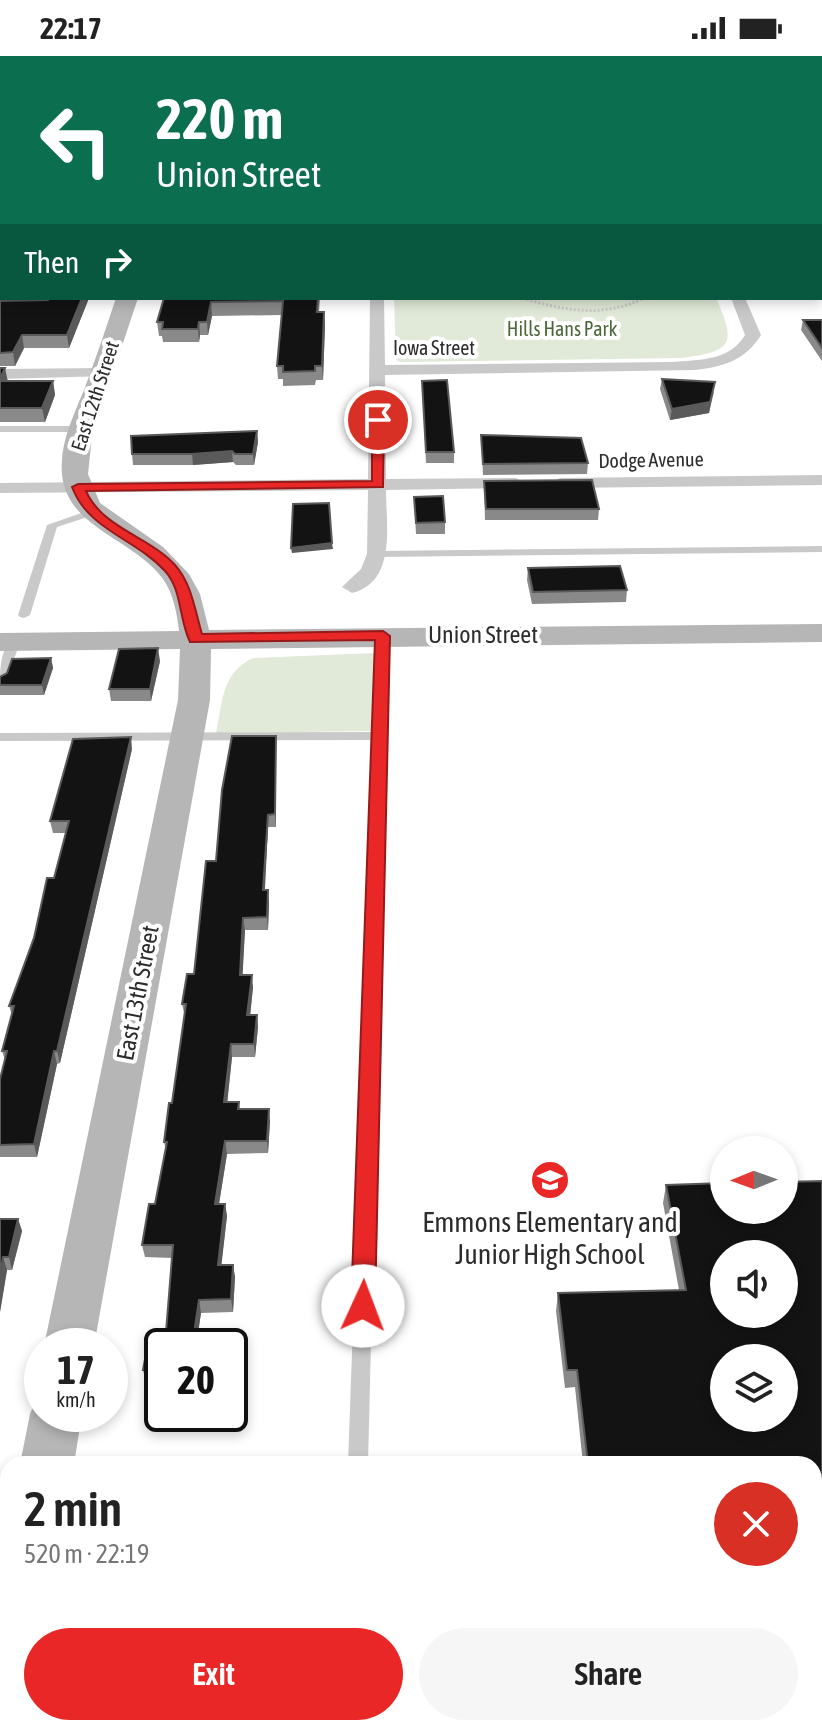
<!DOCTYPE html>
<html lang="en">
<head>
<meta charset="utf-8">
<style>
  body { margin:0; font-family:"Asap Condensed",sans-serif; background:#f6f6f6; color:#222; height:100vh; display:flex; flex-direction:column; font-size:30px; white-space:nowrap }
  * { box-sizing:border-box; margin:0 }
  p { font-size:26px; color:#767676 }
  .icon { flex:none; width:44px; height:44px; fill:none; stroke:currentColor; stroke-width:2; stroke-linecap:round; stroke-linejoin:round }
  .map { position:relative; flex:1; overflow:hidden }
  .drawer { position:absolute; left:0px; top:1400px; width:822px; height:280px; display:flex; flex-direction:column; background:#fff; border-radius:24px 24px 0 0; box-shadow:0 4px 12px #0003 }
  .drawer>* { flex:none }
  .guide { position:absolute; left:0px; top:0px; width:822px; height:244px; box-shadow:0 4px 12px #0003; background:#0b6e4f; color:#fff; overflow:hidden }
  .needle { width:52px; rotate:269deg }
  .buttons { position:absolute; left:710px; top:1080px; display:grid; gap:16px }
  .buttons a { display:grid; place-items:center; width:88px; height:88px; border-radius:50%; background:#fff; box-shadow:0 4px 12px #0003; font-size:40px }
  .speed { position:absolute; left:24px; top:1272px; display:flex; gap:16px; font-size:40px; font-weight:700; text-align:center }
  .speed>* { display:grid; place-content:center; width:104px; height:104px; border-radius:50%; background:#fff; box-shadow:0 4px 12px #0003; line-height:1 }
  .speed small { font-size:20px; font-weight:400 }
  .speed .limit { border:4px solid #111; border-radius:12px; background:#fff; color:#111 }
  .pin { position:absolute; display:grid; place-items:center; width:68px; height:68px; color:#fff; margin:-34px; border:4px solid #fff; border-radius:50%; box-shadow:0 2px 8px #0007 }
  .me { position:absolute; width:88px; margin:-44px; rotate:2deg; stroke-linejoin:round; filter:drop-shadow(0 0 6px #0008) }
  .turn { display:flex; align-items:center; gap:28px; height:168px; padding:0 24px; font-size:36px }
  .turn .icon { width:104px; height:104px; stroke-width:2.5 }
  .turn b { display:block; font-size:56px; line-height:68px }
  .then { display:flex; align-items:center; height:76px; padding:0 24px; background:#0003; gap:16px; font-size:30px }
  .round { display:grid; place-items:center; flex:none; width:84px; height:84px; border-radius:42px; background:#f6f6f6 }
  .overview { display:flex; align-items:center; justify-content:space-between; height:136px; padding:0 24px }
  h1 { font-size:48px; font-weight:600; line-height:60px }
  .primary-button { display:flex; gap:16px; margin-top:auto; padding:16px 24px }
  .primary-button a { flex:1; height:92px; border-radius:48px; background:#ea2727; color:#fff; font-size:32px; font-weight:600; line-height:92px; text-align:center }
  .primary-button a+a { background:#f6f6f6; color:#222 }
  .status { display:flex; justify-content:space-between; align-items:center; height:56px; padding:0 40px; background:#fff; direction:ltr }
  .status svg { height:22px; fill:currentColor }
  .map>svg:first-child { display:block }
</style>
</head>
<body>
<div class="status"><b>22:17</b><svg viewBox="0 0 49 12"><path d="M0 12V9h3v3zM5 12V6h3v6zM10 12V3h3v9zM15 12V0h3v12zM26 1h20v11H26zM47 4h2v5h-2z"/></svg></div>
<div class="map">
<svg width="822" height="1680" viewBox="0 0 822 1680">
  <rect width="100%" height="100%" fill="#fff"/>
  <path fill="#e1ead8" d="M394,242H716C736,287 734,295 682,302L401,306L396,304Z
    M375,597L373,675L216,677C223,646 221,617 253,602Z"/>
  <g fill="none" stroke-linecap="round" stroke-linejoin="round">
    <path stroke="#c9c9c9" stroke-width="3" stroke-dasharray="2 2" stroke-linecap="butt" d="M523,242C564,255 604,262 644,242"/>
    <path fill="#c9c9c9" fill-rule="evenodd" d="M0,66H2V70H0Z
      M0,370H83L88,373L83,376H0Z
      M93,453L97,454V458L57,471L30,559L24,562L20,561L18,559L47,469Z
      M822,490V496L377,501L372,498L377,495Z
      M383,577L389,580L386,677L388,680L386,683L368,1408H348L374,684L0,685V677L374,676L377,580Z
      M14,583L20,586L6,626L0,630C0,614 0,591 14,583Z
      M0,1485H8V1505H0Z
      M338,1672H360V1680H338Z"/>
    <path fill="#c9c9c9" fill-rule="evenodd" d="M684,0H695L696,2H685Z
      M820,38H822V44H820Z
      M0,91H2V99H0Z
      M370,242H384L385,309L671,306C698,304 730,305 745,279L731,242H745L761,279C745,305 722,311 694,314L385,319L386,423L516,422L525,427L516,432L386,434C386,468 397,526 352,537L342,531L361,513L367,498L368,434L0,437V427L368,423Z
      M102,312L110,317L108,320L0,323V313Z
      M822,419V429L560,432L551,427L560,422Z"/>
    <path fill="#b6b6b6" fill-rule="evenodd" d="M116,242H138L92,380L88,418L100,447L163,491L189,518L200,538L209,574L822,568V586L211,593L210,644L94,1290H44L178,644L180,593L0,595V577L179,575C177,557 173,537 163,523C131,479 56,471 62,404C64,375 79,349 88,323C98,296 107,269 116,242Z
      M42,1339V1358H82L74,1408H20L30,1358L37,1341Z
      M8,1583V1672H24L15,1680H0V1587Z"/>
  </g>
  <path fill="#898989" d="M0,0H167L166,2H2V57H0Z
    M0,149H2V203H0Z
    M89,242L69,292H24L15,310H0V245Z
    M164,242H320L319,256H324L325,269L323,324H316L315,329L283,330V323H278L277,310L282,259L212,260L208,279H200L199,286H163L162,280H159L157,266Z
    M803,264H822V305L801,274Z
    M0,312L8,325H53L55,339L45,366H0Z
    M662,323L714,336L709,357L670,364L660,333Z
    M422,325L454,396V407H426Z
    M257,375L258,386L254,409H236L233,406L193,409H133L132,398Z
    M481,379L588,407L587,418L483,419Z
    M484,425L599,453L598,464H485Z
    M414,441L445,466V478H416Z
    M528,512L627,534L626,546L532,548L527,524Z
    M51,602L53,612L44,639H0V629Z
    M160,605L151,645H111L109,633Z
    M276,680V771H268L265,834L269,846L268,874H245L242,919L253,931L250,959H257L258,971L255,1001H232L227,1046H239L240,1053L270,1065L268,1097L227,1098L219,1148H225L227,1160L221,1209H233L235,1221L233,1256L201,1257L196,1290H162V1326H146L143,1314L166,1276L172,1202L145,1201L142,1189L155,1148L166,1094L164,1086L172,1047L185,961L182,948L194,918L216,805Z
    M132,693L60,1007L57,1008L37,1101H0V1023L5,1004L2,995L12,959L9,950L54,822L66,777H53L50,765Z
    M822,1125V1569H814V1408H583L575,1331L565,1332L556,1255L558,1237L679,1234L663,1147L666,1129Z
    M0,1163H18L22,1175L12,1214H7L0,1256Z"/>
  <path fill="#5a5a5a" d="M82,242H89L69,292L67,279Z
    M211,246L212,260L208,279L207,266Z
    M324,256L325,269L323,324L322,310Z
    M199,266L200,279L199,286L198,273Z
    M22,279L24,292L15,310L13,296Z
    M5,312L8,326L0,332V323Z
    M53,325L55,339L45,366L42,352Z
    M715,326L709,357L670,364L672,353Z
    M257,375L258,386L254,409L253,398Z
    M232,395L233,406L193,409L192,398Z
    M332,487L333,493L292,497L291,492Z
    M158,592L160,605L151,645L150,633Z
    M51,602L53,612L44,639L42,629Z
    M276,680V771L275,758Z
    M131,681L132,693L60,1007L57,995Z
    M268,759V771L264,846L263,834Z
    M268,834L269,846L268,874L267,861Z
    M243,862L245,874L242,931L240,919Z
    M252,919L253,931L249,971L247,959Z
    M257,959L258,971L255,1001L254,988Z
    M231,988L232,1001L226,1059L224,1046Z
    M54,995L57,1008L37,1101L34,1088Z
    M269,1053L270,1065L268,1097L267,1085Z
    M225,1085L227,1098L217,1160L215,1148Z
    M225,1148L227,1160L220,1222L218,1209Z
    M18,1163L22,1175L12,1214L9,1201Z
    M3,1201L7,1214L0,1256V1221Z
    M233,1209L235,1221L233,1256L231,1243Z
    M199,1244L201,1257L196,1290H192Z"/>
  <path fill="#131313" stroke="#5a5a5a" stroke-width="2" fill-rule="evenodd" d="M0,0H162V2H2V28H0Z
    M266,0H378V2H267Z
    M635,0H667L668,2H636Z
    M716,0H742L744,2H717Z
    M0,118H2V139L0,138Z
    M822,121V138L820,143V123Z
    M0,149H2V191H0Z
    M820,149L822,150V191H820Z
    M49,242H82L67,279H22L13,296L0,297V245L48,244Z
    M164,242H318L317,256H324L322,310H315V315L283,316V310H277L283,245L211,246L207,266H199L198,273H162L163,266H157Z
    M803,264H822V292Z
    M0,312H5L0,323Z
    M662,323L715,326L710,346L672,353Z
    M447,324L454,396H426L422,325Z
    M0,325H53L42,352H0Z
    M257,375L253,398H235L232,395L192,398H132L131,380Z
    M481,379L581,382L588,407L483,408Z
    M592,424L599,453H486L484,425Z
    M443,440L445,466L416,467L414,441Z
    M329,447L332,487L291,492L293,448Z
    M620,510L627,534L533,536L528,512Z
    M158,592L150,633H109L119,593Z
    M51,602L42,629H0V621L7,617L12,603Z
    M232,680H276L275,758L268,759L263,834H268L267,861L243,862L240,919H252L247,959H257L254,988H231L224,1046H239L238,1053H269L267,1085H225L215,1148H225L218,1209H233L231,1243L199,1244L192,1290H162V1314H143L150,1276H166L173,1189H142L149,1148H155L167,1086H164L169,1047H172L186,948H182L187,918H194L206,805H216L222,734Z
    M131,681L57,995H54L34,1088L0,1089V1023L7,995H2L14,950H9L34,882L47,822H54L69,765H50L73,683Z
    M822,1125V1553H814V1408H588L577,1314H567L558,1237L686,1234L666,1129L724,1127V1154H784V1126ZM724,1198H784V1258H724ZM724,1302H784V1362H724Z
    M0,1163H18L9,1201H3L0,1221Z
    M54,1672H303L302,1680H53Z"/>
  <path fill="#ea2727" stroke="#981919" stroke-width="2" d="M378,360L384,364L383,431L86,435C102,472 150,481 175,509C192,528 195,555 202,578L383,575L390,580L375,1250L372,1257L363,1260L355,1257L351,1250L375,584L190,586C179,564 182,533 165,515C136,483 88,474 72,431L78,428L372,425V364Z"/>
  <defs>
    <g id="school-disc" transform="scale(2)"><circle r="9.5" fill="#ea2727" stroke="#fff"/><path d="M0-5L7-2L0 1L-7-2ZM-4 1L0 2.5L4 1V4Q0 6-4 4Z" fill="#fff"/></g>
  </defs>
  <g fill-rule="evenodd">
    <use href="#school-disc" x="550" y="1124"/>
  </g>
  <g text-anchor="middle" stroke-width="8" stroke-linejoin="round" paint-order="stroke">
    <g font-size="20" fill="#4b6838" stroke="#fff">
      <text x="562" y="280">Hills Hans Park</text>
    </g>
    <g font-size="20" fill="#2c2c2c" stroke="#fff">
      <text x="434" y="299">Iowa Street</text>
      <text transform="translate(95 340) rotate(-72)" y="7">East 12th Street</text>
      <text transform="translate(651 404) rotate(-1)" y="7">Dodge Avenue</text>
    </g>
    <g font-size="24" fill="#2c2c2c" stroke="#fff">
      <text x="483" y="587">Union Street</text>
      <text transform="translate(138 937) rotate(-79)" y="8">East 13th Street</text>
    </g>
    <g font-size="28" fill="#2c2c2c" stroke="#fff">
      <text x="550" y="1176">Emmons Elementary and<tspan x="550" dy="32">Junior High School</tspan></text>
    </g>
  </g>
</svg>
<div class="buttons">
<a><svg class="needle" viewBox="-14 -14 28 28"><path d="M0-13l5 13h-10z" fill="#e53935"/><path d="M0 13l5-13h-10z" fill="#767676"/></svg></a>
<a><svg class="icon" aria-label="sound" viewBox="0 0 24 24"><path d="M4 9h4l5-4v14l-5-4H4zM17 9q2 3 0 6"/></svg></a>
<a><svg class="icon" aria-label="layers" viewBox="0 0 24 24"><path d="M12 4l9 5-9 5-9-5zM3 14l9 5 9-5"/></svg></a>
</div>
<div class="speed"><div>17<small>km/h</small></div><div class="limit">20</div></div>
<div class="pin" style="left:378px;top:364px;background:#d93025"><svg class="icon" aria-label="arrive" viewBox="0 0 24 24"><path d="M6 21V4h12l-3 4 3 4H6"/></svg></div>
<svg class="me" style="left:363px;top:1250px" viewBox="-20 -20 40 40"><circle r="19" fill="#fff"/><path d="M0-13L10 11 0 6-10 11z" fill="#ea2727"/></svg>
<div class="guide">
<div class="turn"><svg class="icon" aria-label="left" viewBox="0 0 24 24"><path d="M17 20v-9H6M10 6l-5 5 5 5"/></svg><div><b>220 m</b>Union Street</div></div>
<div class="then">Then<svg class="icon" aria-label="right" viewBox="0 0 24 24"><path d="M7 20v-9h11M14 6l5 5-5 5"/></svg></div>
</div>
<section class="drawer">
<div class="overview"><div><h1>2 min</h1><p>520 m · 22:19</p></div><a class="round" style="background:#d93025;color:#fff"><svg class="icon" aria-label="close" viewBox="0 0 24 24"><path d="M6 6l12 12M18 6L6 18"/></svg></a></div>
<div class="primary-button"><a>Exit</a><a>Share</a></div>
</section>
</div>
</body>
</html>
